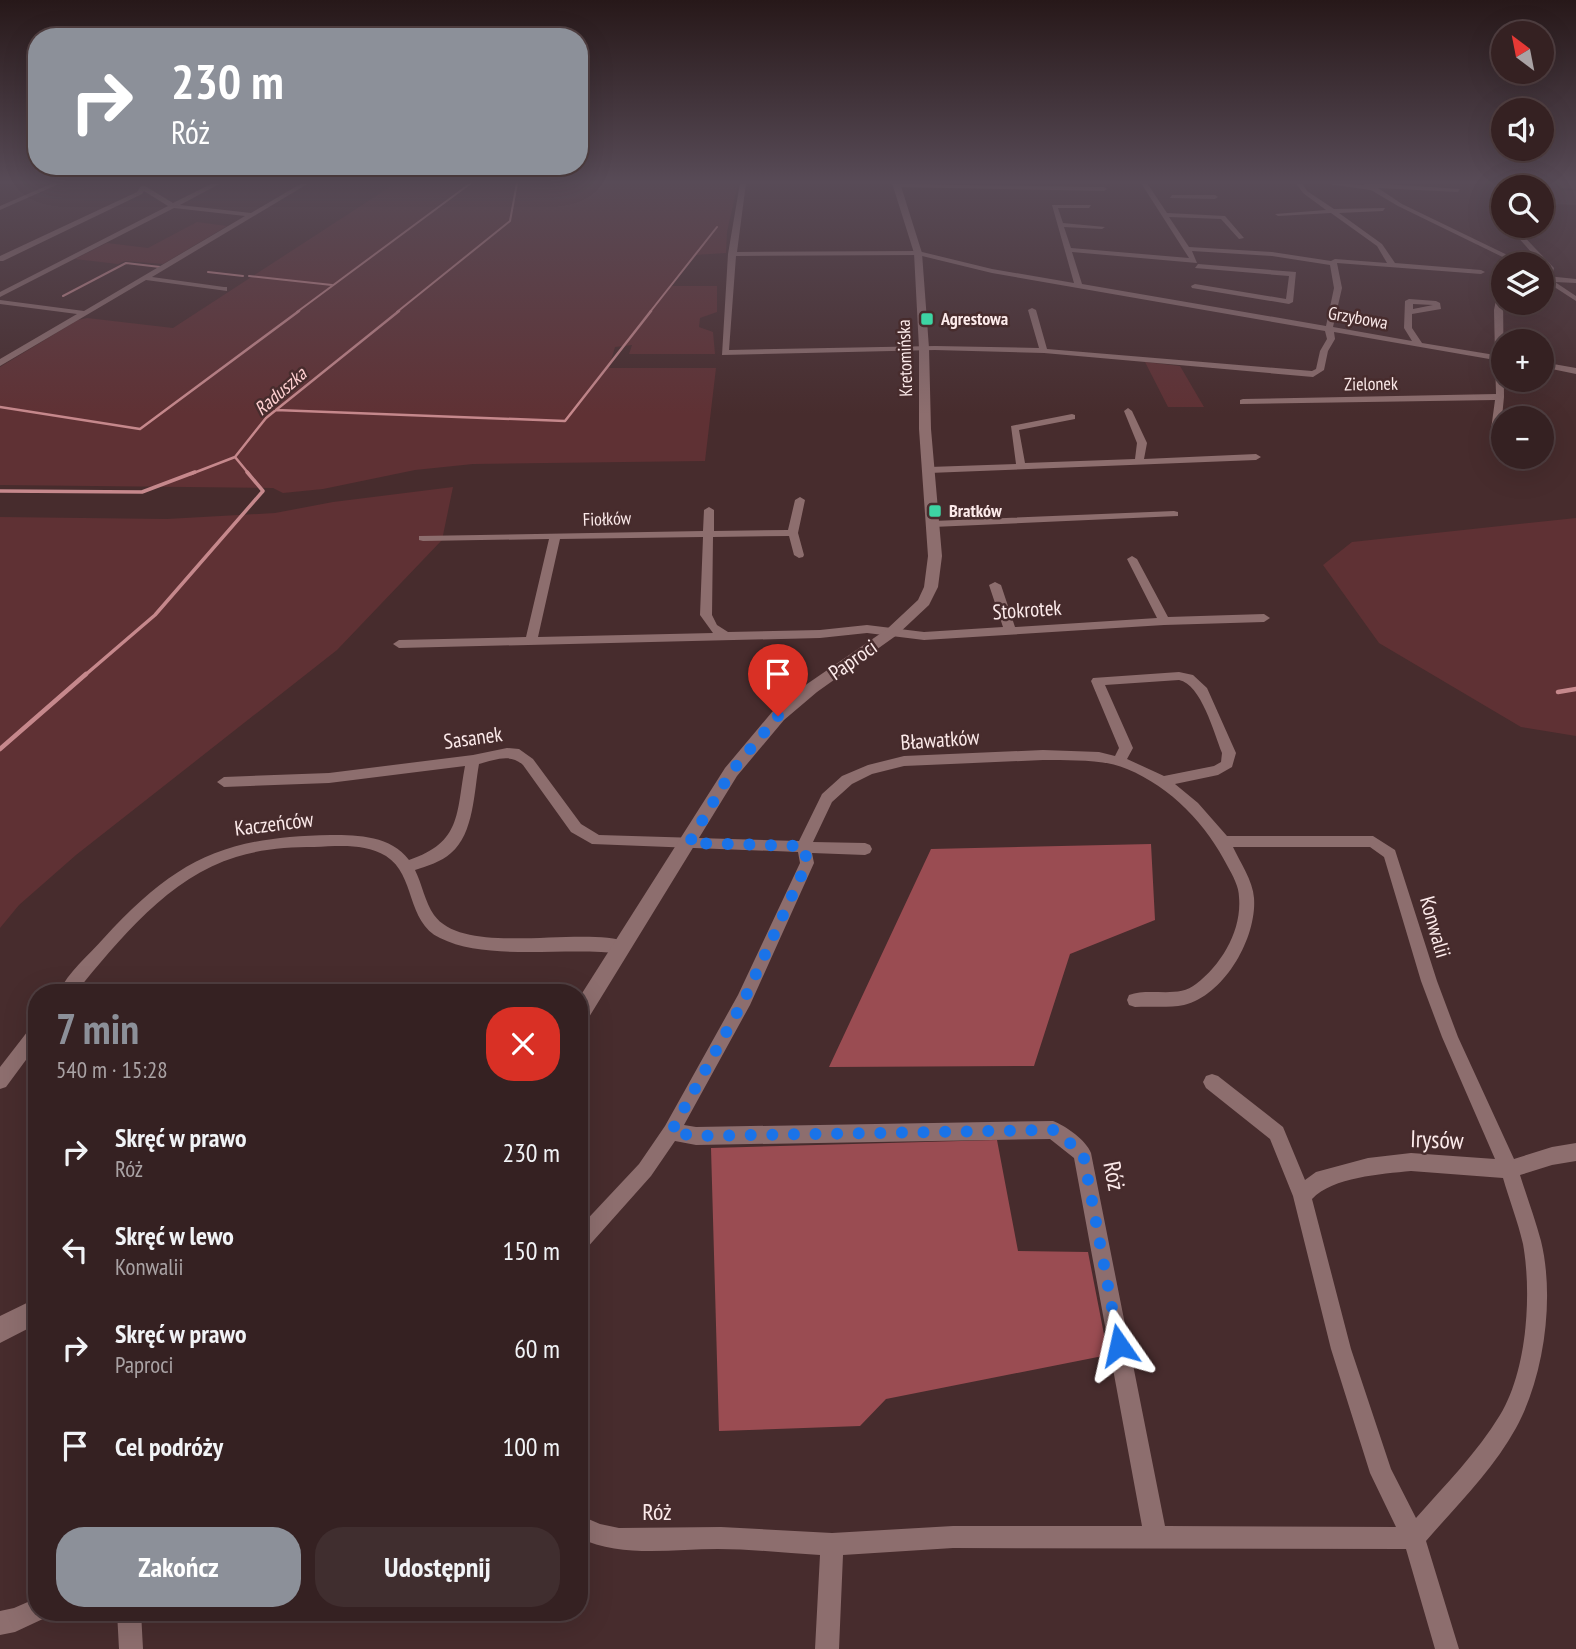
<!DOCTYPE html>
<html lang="pl">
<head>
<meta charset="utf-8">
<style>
  body { margin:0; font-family:"PT Sans Narrow",sans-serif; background:#402e2f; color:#f1f3f6; height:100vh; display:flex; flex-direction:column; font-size:26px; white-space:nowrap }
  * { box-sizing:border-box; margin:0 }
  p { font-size:23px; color:#aaa3a5 }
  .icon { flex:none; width:38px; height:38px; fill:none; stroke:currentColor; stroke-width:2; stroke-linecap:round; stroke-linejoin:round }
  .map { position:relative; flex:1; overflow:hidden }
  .side { position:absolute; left:28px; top:984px; width:560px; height:637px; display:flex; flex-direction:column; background:#352122; border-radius:28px; box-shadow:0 7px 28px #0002,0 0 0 2px #4f3e40 }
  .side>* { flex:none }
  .banner { position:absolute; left:28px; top:28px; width:560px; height:147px; border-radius:28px; box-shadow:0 7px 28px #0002,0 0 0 2px #4f3e40; background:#8c9099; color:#fff; overflow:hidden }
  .needle { width:46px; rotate:328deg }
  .tools { position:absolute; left:1491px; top:21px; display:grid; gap:14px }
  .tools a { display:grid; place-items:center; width:63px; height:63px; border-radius:50%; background:#352122; box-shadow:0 7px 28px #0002,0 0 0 2px #4f3e40; font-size:35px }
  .pin { position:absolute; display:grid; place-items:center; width:60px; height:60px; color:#fff; margin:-72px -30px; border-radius:50% 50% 50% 0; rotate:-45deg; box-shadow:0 0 7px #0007 }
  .pin .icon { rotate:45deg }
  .me { position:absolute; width:77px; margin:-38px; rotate:349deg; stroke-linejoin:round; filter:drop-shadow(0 0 5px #0008) }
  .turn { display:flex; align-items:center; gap:24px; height:147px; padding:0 28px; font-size:32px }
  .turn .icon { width:91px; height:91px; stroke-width:2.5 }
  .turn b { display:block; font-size:49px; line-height:60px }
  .round { display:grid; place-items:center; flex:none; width:74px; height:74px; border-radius:28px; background:#402e2f }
  .summary { display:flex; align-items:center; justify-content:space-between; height:119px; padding:0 28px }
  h1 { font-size:42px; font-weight:600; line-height:52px; color:#8c9099 }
  .cta { display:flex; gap:14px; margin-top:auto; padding:14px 28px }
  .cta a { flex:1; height:80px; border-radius:28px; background:#8c9099; color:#fff; font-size:28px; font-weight:600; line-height:80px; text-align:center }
  .cta a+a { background:#402e2f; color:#f1f3f6 }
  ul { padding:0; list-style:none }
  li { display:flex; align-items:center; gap:21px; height:98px; padding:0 28px }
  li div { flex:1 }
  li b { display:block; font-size:26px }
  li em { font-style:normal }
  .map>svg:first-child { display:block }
</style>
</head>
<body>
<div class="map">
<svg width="1576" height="1649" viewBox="0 0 1576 1649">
  <rect width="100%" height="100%" fill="#472c2d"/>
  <path fill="#5f3134" d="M396,183H738L727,232L726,253L694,255L669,286H717V312L700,318L699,327L713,332L715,354H629L632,345L615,347L609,368H716L705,461L473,464L415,470L323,489L283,493L273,488L0,485V367L78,320L87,318L173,328Z
    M197,222L227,226L163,264L125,261L118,264L75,259L107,243L148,248Z
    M1145,362L1180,366L1204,407H1168Z
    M453,487L442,540L337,650L76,855L19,905L0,928V517L167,519L275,513L333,502Z
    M1576,518V736L1521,727L1379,643L1323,565L1352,542Z"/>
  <path fill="#9a4c52" d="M1151,844L1155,920L1070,954L1034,1066L829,1067L931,849Z
    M997,1140L1018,1251L1088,1252L1108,1355L886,1399L860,1426L719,1431L711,1148Z"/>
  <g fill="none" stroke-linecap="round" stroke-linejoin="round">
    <path stroke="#c6888c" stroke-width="2" d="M208,272L243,276
      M249,276L332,285
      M63,296L126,263L160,267
      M297,312L471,183
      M397,312L510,221L517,183
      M650,312L717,227"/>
    <path stroke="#c6888c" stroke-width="2.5" d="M0,407L140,429L299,311
      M276,410L565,421L651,311
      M235,457L266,418L399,311
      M235,457L249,474
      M191,474L235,457"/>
    <path stroke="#c6888c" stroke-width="3.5" d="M0,491L142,492L195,472
      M84,676L155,615L263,491L247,472"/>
    <path stroke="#c6888c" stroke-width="4.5" d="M1558,692L1576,689
      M0,749L86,674"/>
    <path fill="#8d6e6e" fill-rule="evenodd" d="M53,183H61L0,210V206Z
      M213,183H221L180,205L251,213L302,183H309L152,277L224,287H227V291L146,280L0,366V359L77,314L0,304V300L84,311L245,216L174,208L0,297V292L168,206L144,191L142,194L3,261H0V256L137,192L141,186H145L173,203Z
      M740,183H746L737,252L918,251L992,269L1074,283L1052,205H1091L1089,208H1058L1063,223L1105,227L1102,229L1064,227L1071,248L1189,258L1141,183H1147L1167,213L1225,216L1244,238L1239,239L1221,219L1169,217L1189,247L1272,252L1331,261L1335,259L1387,263L1377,246L1331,213L1278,216L1275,214L1326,210L1303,193L1296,183H1302L1307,191L1334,209L1385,208L1383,211L1339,213L1382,244L1395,263L1481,270L1485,272L1481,274L1337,263L1342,288L1333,327L1412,341L1404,328L1405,301L1409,299L1436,301L1440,303L1441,309L1412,314V328L1422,343L1495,355L1494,310L1496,300L1503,297L1504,397L1500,437L1495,440L1490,437L1495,400L1240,404V400L1243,399L1496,394L1495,360L1334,332L1335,339L1328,351L1324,370L1313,377L1044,353L935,350L722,355L728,254ZM1192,251L1272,256L1330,265L1334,288L1326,326L1082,284L1072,252L1197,263ZM918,255L992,273L1325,331L1327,339L1320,351L1316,369L1312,371L1047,349L1036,310L1032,308L1028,310L1039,348L935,346L729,350L736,256ZM1413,304L1433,305L1413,309Z
      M1321,183L1365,185L1362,183H1369L1460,189L1458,192L1378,188L1402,204L1526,264H1517L1398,206L1371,190Z
      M897,184L1104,187L1107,189L1104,191L895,187Z
      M1172,195H1215L1218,197L1215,199L1170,198Z
      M1508,226H1514L1554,268L1552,276H1547L1576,279V283L1555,282L1576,296V301L1542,279V273L1547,270Z
      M1198,264L1296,272L1293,302L1289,304L1192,288L1191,286L1195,284L1286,299L1289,276L1195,268Z
      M1542,362L1576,368V374L1542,367Z
      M1128,408L1132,411L1147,443L1144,459L1256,454L1261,457L1256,460L929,473L924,470L929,467L1016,464L1011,426L1072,414L1075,415V419L1019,430L1025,463L1135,459L1137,443L1124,411Z
      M800,497L805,500L798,533L804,555L803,557L799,558L794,555L789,536L713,537L712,615L717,625L728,632L820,630L867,625L924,632L1003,627L989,585L995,582L1001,585L1015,627L1157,618L1127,559L1132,556L1137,559L1168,617L1264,614L1270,618L1264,622L1164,625L924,640L867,633L820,638L399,648L393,644L399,640L526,637L549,539L423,541L419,540V536L703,531L704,510L709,507L714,510V531L788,530L795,500ZM703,537L700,615L713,633L538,637L560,539Z
      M1174,511L1178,512V516L933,527L928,524L933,521Z
      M1179,672L1193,675L1207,688L1236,753L1232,767L1218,775L1175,784L1198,803L1227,836H1373L1395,850L1437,981L1458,1037L1514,1159L1552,1147L1576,1143V1161L1552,1165L1520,1175C1527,1197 1535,1219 1541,1241C1555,1298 1544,1377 1516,1428C1493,1470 1457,1505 1426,1541L1459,1649H1435L1406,1549L953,1548L843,1555L839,1649H815L820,1555C786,1553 752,1549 718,1549C672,1549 622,1558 579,1538V1515L600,1524L619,1528L721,1527L832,1533L953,1526H1142L1074,1158L1050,1139L696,1145L675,1141L651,1176L586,1249L579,1251V1228L639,1164L665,1126L738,995L800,863L798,852L592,844L571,832L523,765C510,753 495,760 479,764C474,791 474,834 451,853C441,862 427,866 415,870C422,884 425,902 434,915C465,958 580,925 628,942L631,947L628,952L623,954C567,946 488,962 440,938C406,922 416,875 386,856C364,843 339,846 314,847C288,847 261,849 236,857C169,877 119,940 76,992H59C68,972 89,955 103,939C177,859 223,837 331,835C359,835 391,836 409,860C462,842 456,814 465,766L329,783L224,787L217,782L224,777L329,773L473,755L507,748L519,749L533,759L581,824L599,835L799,841L822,794L842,776L868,765L904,756L1043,750L1099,752L1115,756L1119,748L1091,681L1093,678ZM1179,680C1201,684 1214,733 1222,753L1221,762L1214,766L1164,776L1127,759L1133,748L1105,685ZM1043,760C1070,761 1101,758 1127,769C1171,787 1207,825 1228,867C1233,876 1239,887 1239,897C1242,930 1222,964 1196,984C1178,999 1150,987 1129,995L1127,1000L1129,1005L1135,1007C1151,1006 1169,1008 1184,1005C1225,995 1257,937 1254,898C1253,881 1240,862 1233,847H1370L1384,857L1421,981L1442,1037L1495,1159L1411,1153L1368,1158L1316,1172L1305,1180L1283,1127L1218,1076L1212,1074L1206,1076L1203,1082L1206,1088L1270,1139L1293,1196L1331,1349L1370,1473L1396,1527L1165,1526L1091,1153C1086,1140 1066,1126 1053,1121L696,1127L684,1125L750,1005L814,863L812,853L865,855L870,853L872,849L870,845L865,843L813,842L832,802L852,784L872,774L904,766ZM1411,1171L1503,1178C1509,1199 1518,1222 1523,1244C1532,1294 1527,1371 1500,1415C1477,1453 1445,1485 1416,1518L1391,1469L1351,1349L1312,1199C1333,1177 1381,1174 1411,1171Z
      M37,1025V1045L6,1087L0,1089V1067L31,1027Z
      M37,1598V1612H48L45,1618L15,1632L0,1635V1611L14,1608Z
      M117,1612H141L143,1649H119Z"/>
    <path fill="#8d6e6e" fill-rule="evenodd" d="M892,183H900L922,253L929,348L931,429L942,556L938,587L929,605L897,635L817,692L784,720L737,776L586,1022L579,1025V998L725,768L772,712L807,684L887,629L918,600L924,587L928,556L919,429V348L914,253Z
      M37,1298V1324L0,1343V1316Z"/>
  </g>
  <path fill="#573e3f" d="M1531,183H1576V205L1553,204L1542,194V187H1535Z"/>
  <path fill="#654849" stroke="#473233" stroke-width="2" d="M1555,183H1576V190L1561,189Z"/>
  <linearGradient id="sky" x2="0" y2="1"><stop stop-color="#271819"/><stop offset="0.44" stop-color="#584b57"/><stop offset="1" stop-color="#584b57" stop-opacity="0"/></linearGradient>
  <rect width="1576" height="414" fill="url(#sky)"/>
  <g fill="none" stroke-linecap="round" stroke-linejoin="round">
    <path stroke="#1a73e8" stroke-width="12" stroke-dasharray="0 21.6" d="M778,716L731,772L689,843L804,846L807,863L744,1000L671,1132L696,1136L1053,1130L1083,1153L1119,1345"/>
  </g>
  <g fill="#3dd4a3" stroke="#472c2d" stroke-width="2.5">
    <rect x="920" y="312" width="14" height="14" rx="3.5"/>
    <rect x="928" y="504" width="14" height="14" rx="3.5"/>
  </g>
  <g text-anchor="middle" stroke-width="5" stroke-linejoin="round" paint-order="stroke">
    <g font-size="18" fill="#fceaea" stroke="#472c2d">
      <text transform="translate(1358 318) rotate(10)" y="6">Grzybowa</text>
      <text transform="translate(905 358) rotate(-92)" y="6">Kretomińska</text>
      <text transform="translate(1371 384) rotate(-1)" y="6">Zielonek</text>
      <text transform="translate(607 519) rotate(-2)" y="6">Fiołków</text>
    </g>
    <g font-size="18" font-weight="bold" fill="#fceaea" stroke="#472c2d" text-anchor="start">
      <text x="941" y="325">Agrestowa</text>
      <text x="949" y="517">Bratków</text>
    </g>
    <g font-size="19" font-style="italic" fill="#fecfd0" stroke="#472c2d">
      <text transform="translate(280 391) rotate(-41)" y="7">Raduszka</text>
    </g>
    <g font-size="21" fill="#fceaea" stroke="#472c2d">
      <text transform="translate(1027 610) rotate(-4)" y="7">Stokrotek</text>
      <text transform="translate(853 660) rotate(-35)" y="7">Paproci</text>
      <text transform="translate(473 738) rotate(-8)" y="7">Sasanek</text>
      <text transform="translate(940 740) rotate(-4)" y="7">Bławatków</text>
      <text transform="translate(274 824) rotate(-7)" y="7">Kaczeńców</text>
      <text transform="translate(1435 927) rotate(74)" y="7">Konwalii</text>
    </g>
    <g font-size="24" fill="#fceaea" stroke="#472c2d">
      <text transform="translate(1437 1140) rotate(2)" y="8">Irysów</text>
      <text transform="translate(1114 1176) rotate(79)" y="8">Róż</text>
      <text x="657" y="1520">Róż</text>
    </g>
  </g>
</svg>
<div class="tools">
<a><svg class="needle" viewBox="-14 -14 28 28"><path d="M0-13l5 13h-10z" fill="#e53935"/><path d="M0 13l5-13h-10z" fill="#aaa3a5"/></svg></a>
<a><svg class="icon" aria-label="sound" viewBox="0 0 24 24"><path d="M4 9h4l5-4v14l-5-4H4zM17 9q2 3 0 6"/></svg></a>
<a><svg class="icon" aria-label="search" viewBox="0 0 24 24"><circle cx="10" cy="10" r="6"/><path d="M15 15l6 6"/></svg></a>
<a><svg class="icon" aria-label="layers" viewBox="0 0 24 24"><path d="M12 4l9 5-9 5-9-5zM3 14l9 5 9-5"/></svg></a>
<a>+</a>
<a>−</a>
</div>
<div class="pin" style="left:778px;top:716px;background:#d93025"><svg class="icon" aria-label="arrive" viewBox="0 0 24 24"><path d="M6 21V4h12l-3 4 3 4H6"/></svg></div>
<svg class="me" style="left:1119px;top:1345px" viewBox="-20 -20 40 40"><path d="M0-17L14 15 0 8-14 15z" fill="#1a73e8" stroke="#fff" stroke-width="4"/></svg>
<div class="banner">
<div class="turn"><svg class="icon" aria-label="right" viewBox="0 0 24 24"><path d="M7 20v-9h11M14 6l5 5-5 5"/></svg><div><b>230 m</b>Róż</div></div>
</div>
<section class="side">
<div class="summary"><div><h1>7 min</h1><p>540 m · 15:28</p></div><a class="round" style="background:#d93025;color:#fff"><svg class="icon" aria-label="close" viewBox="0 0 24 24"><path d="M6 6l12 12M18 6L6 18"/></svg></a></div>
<ul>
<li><svg class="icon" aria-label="right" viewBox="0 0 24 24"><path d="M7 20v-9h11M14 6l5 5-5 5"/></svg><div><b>Skręć w prawo</b><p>Róż</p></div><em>230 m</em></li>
<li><svg class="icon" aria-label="left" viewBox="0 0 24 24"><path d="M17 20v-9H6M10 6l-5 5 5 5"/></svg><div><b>Skręć w lewo</b><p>Konwalii</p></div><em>150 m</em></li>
<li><svg class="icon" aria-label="right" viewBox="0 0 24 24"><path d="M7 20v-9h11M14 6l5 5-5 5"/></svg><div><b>Skręć w prawo</b><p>Paproci</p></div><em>60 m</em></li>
<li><svg class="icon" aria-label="arrive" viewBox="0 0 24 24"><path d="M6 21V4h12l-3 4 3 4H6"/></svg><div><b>Cel podróży</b></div><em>100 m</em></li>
</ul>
<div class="cta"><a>Zakończ</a><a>Udostępnij</a></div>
</section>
</div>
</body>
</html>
